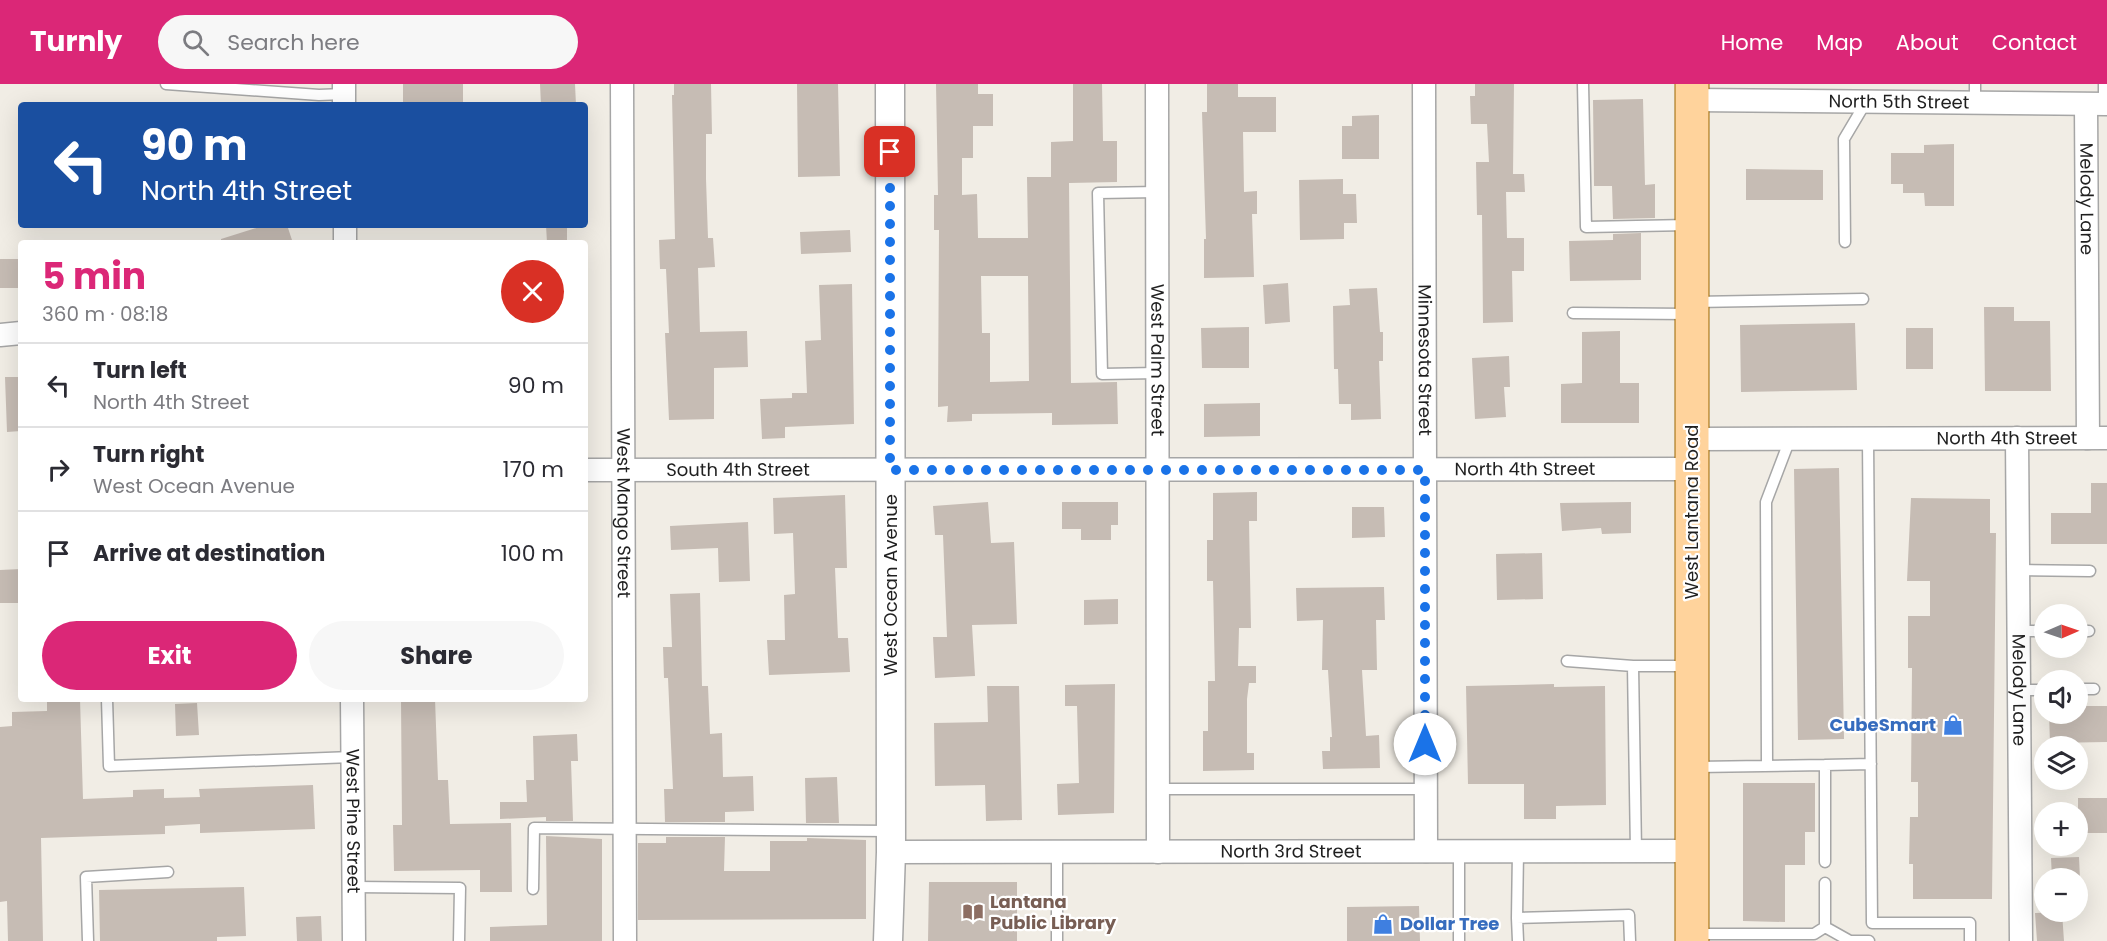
<!DOCTYPE html>
<html lang="en">
<head>
<meta charset="utf-8">
<style>
  body { margin:0; font-family:Poppins,sans-serif; background:#f7f7f7; color:#2b2b33; height:100vh; display:flex; flex-direction:column; font-size:22px; white-space:nowrap }
  * { box-sizing:border-box; margin:0 }
  p { font-size:20px; color:#7c7c81 }
  .icon { flex:none; width:33px; height:33px; fill:none; stroke:currentColor; stroke-width:2; stroke-linecap:round; stroke-linejoin:round }
  .map { position:relative; flex:1; overflow:hidden }
  .drawer { position:absolute; left:18px; top:156px; width:570px; height:462px; display:flex; flex-direction:column; background:#fff; border-radius:6px; box-shadow:0 6px 24px #0002 }
  .drawer>* { flex:none }
  .hud { position:absolute; left:18px; top:18px; width:570px; height:126px; border-radius:6px; box-shadow:0 6px 24px #0002; background:#1a4fa0; color:#fff; overflow:hidden }
  .needle { width:39px; rotate:88deg }
  .buttons { position:absolute; left:2034px; top:520px; display:grid; gap:12px }
  .buttons a { display:grid; place-items:center; width:54px; height:54px; border-radius:50%; background:#fff; box-shadow:0 6px 24px #0002; font-size:30px }
  .pin { position:absolute; display:grid; place-items:center; width:51px; height:51px; color:#fff; margin:-26px; border-radius:12px; box-shadow:0 3px 9px #0006 }
  .me { position:absolute; width:66px; margin:-33px; rotate:0deg; stroke-linejoin:round; filter:drop-shadow(0 0 4px #0008) }
  .turn { display:flex; align-items:center; gap:21px; height:126px; padding:0 24px; font-size:27px }
  .turn .icon { width:78px; height:78px; stroke-width:2.5 }
  .turn b { display:block; font-size:42px; line-height:51px }
  .round { display:grid; place-items:center; flex:none; width:63px; height:63px; border-radius:32px; background:#f7f7f7 }
  .head { display:flex; align-items:center; justify-content:space-between; height:102px; padding:0 24px }
  h1 { font-size:36px; font-weight:700; line-height:45px; color:#db2777 }
  .primary-button { display:flex; gap:12px; margin-top:auto; padding:12px 24px }
  .primary-button a { flex:1; height:69px; border-radius:36px; background:#db2777; color:#fff; font-size:24px; font-weight:700; line-height:69px; text-align:center }
  .primary-button a+a { background:#f7f7f7; color:#2b2b33 }
  ul { padding:0; list-style:none }
  li { display:flex; align-items:center; gap:18px; height:84px; padding:0 24px; border-top:2px solid #e1e1e2 }
  li div { flex:1 }
  li b { display:block; font-size:22px }
  li em { font-style:normal }
  header { display:flex; align-items:center; gap:36px; box-sizing:border-box; height:84px; padding:0 30px; background:#db2777; color:#fff }
  header strong { font-size:28px }
  nav { display:flex; gap:33px; margin-inline-start:auto; font-size:21px }
  .search { width:420px; height:54px; background:#f7f7f7; display:flex; align-items:center; gap:15px; box-sizing:border-box; padding:0 21px; border-radius:33px; color:#7c7c81; font-size:22px }
  .map>svg:first-child { display:block }
</style>
</head>
<body>
<header>
<strong>Turnly</strong>
<div class="search"><svg class="icon" aria-label="search" viewBox="0 0 24 24"><circle cx="10" cy="10" r="6"/><path d="M15 15l6 6"/></svg>Search here</div>
<nav><a>Home</a><a>Map</a><a>About</a><a>Contact</a></nav>
</header>
<div class="map">
<svg width="2107" height="857" viewBox="0 0 2107 857">
  <rect width="100%" height="100%" fill="#f1ede5"/>
  <path fill="#c6bcb4" fill-rule="evenodd" d="M403,0H463V21H403Z
    M540,0H575L576,21H541Z
    M674,0H711L712,50H706V95L708,154H713L715,183L698,184L700,248L747,247L748,283L714,284V335L669,336L665,249H669L666,185H660L659,156L675,155L672,11H674Z
    M797,0H838L840,92L798,93Z
    M936,0H978V10H993V42H973V74H962V111L977,110L978,154H1028L1027,93H1051V58L1073,57V0H1102L1103,57H1117V98L1069,99L1071,299L1117,298L1118,340L1052,341V329L972,330V337L947,338L948,322L938,323L939,146H934V111H938ZM981,192H1028L1029,297L990,298V249H982Z
    M1207,0H1238V13H1276V48H1243L1244,108L1257,107V130H1252L1254,193L1204,194V155H1206L1202,28H1207Z
    M1475,0H1514L1513,90H1524L1525,108H1506L1507,154H1524V187H1512L1513,238L1483,239L1482,131H1477L1476,78H1489L1487,40H1471L1470,12H1475Z
    M1643,15L1645,101L1655,100V134L1613,135L1612,102H1594L1593,16Z
    M1379,31V75H1342V42H1352V32Z
    M1954,60V122H1925L1924,109H1903V100H1891V69H1924V61Z
    M1746,85L1823,86V116H1746Z
    M1343,95V110H1356L1357,139H1344V155L1300,156L1299,96Z
    M266,141H287L293,159H221V155Z
    M546,141H567V159H547Z
    M850,146L851,168L801,170L800,148Z
    M1641,149V196L1570,197L1569,157L1613,156V150Z
    M0,175H21V204H0Z
    M1288,199L1290,238L1265,240L1263,201Z
    M852,200L854,340L785,343V354L762,355L760,315L792,314V309H807L805,257L821,256L819,201Z
    M1377,204L1380,248H1383V277H1379L1381,335L1351,336V320H1339L1338,285H1334L1333,222L1350,221L1349,205Z
    M1984,223H2014V237H2050L2051,307H1985Z
    M1855,239L1857,306L1741,308L1740,241Z
    M1249,243V284H1202L1201,244Z
    M1906,244H1933V285H1906Z
    M1620,247V299H1639V339H1561V300L1582,299V248Z
    M1509,272L1510,303H1504L1506,333L1475,335L1472,274Z
    M5,293H21V347L7,348Z
    M1260,319V352L1204,353V320Z
    M1839,384L1844,655L1798,656L1794,385Z
    M2091,399H2107V460H2051V429H2091Z
    M1257,408V437H1249L1251,544H1239L1238,582H1256V599H1249L1247,615V669H1254V686L1203,687V647H1208V597H1215L1213,497H1207V456H1213V409Z
    M845,411L847,484H835L838,554H848L850,588L769,591L767,556H785L784,511L795,510L793,449L774,450L773,414Z
    M1911,414L1990,415V449H1996L1992,815H1913V780H1909L1910,733H1918V698H1911L1912,584H1908V532H1930V497H1907Z
    M988,418L991,459L1014,458L1017,540L972,541L975,592L935,594L933,553H947L943,451H935L933,422Z
    M1062,418H1118V441H1111V456H1081V445H1062Z
    M1631,418V449L1602,450L1601,444L1562,447L1560,419Z
    M1352,423H1384L1385,453L1352,454Z
    M748,438L750,497L719,498L718,464L671,466L670,442Z
    M1542,469L1543,515L1497,516L1496,470Z
    M21,485V519H0V486Z
    M1384,503L1385,536H1376L1377,586H1362L1366,652L1379,651L1380,684L1323,685L1322,667H1330V653H1332L1328,586H1322L1323,536L1297,537L1296,504Z
    M700,509L702,602H708L710,650L722,649L723,693L753,692L754,727L725,728V738H665L664,705H673L668,594H664L663,563H672L670,510Z
    M1118,515V540L1084,541V516Z
    M1115,600L1114,729L1058,731L1057,700L1079,699L1077,622H1065V601Z
    M1554,600V603L1605,602L1606,721L1556,722V735H1524V700H1468L1466,602Z
    M987,602H1019L1022,736L986,737L985,701L935,702L934,639L988,638Z
    M47,615H80L83,715L133,713V706L164,705V714L200,713L199,705L313,701L315,745L200,749V740L165,742V750L41,754L43,857H8L7,817L0,818V643L12,642V628L47,627Z
    M401,615H435L438,696H448L450,740L511,739L512,808H480V786L394,787L393,741H402Z
    M197,619L199,651L176,652L175,620Z
    M2078,622H2107V658L2050,659L2049,630H2078Z
    M577,650L578,677H571L573,737H546V733L500,735V718H527L526,696H534L533,652Z
    M837,693L839,739H806L805,694Z
    M1743,699H1815V748H1805V781H1785V838L1743,837Z
    M2078,714H2107V749H2078Z
    M546,752L602,755V857H490V843L547,841Z
    M666,753H725L724,787H770V757H807V754L866,756V835L638,836V759H666Z
    M2079,773L2080,795H2052L2051,774Z
    M929,798H1017V857H928Z
    M244,803L246,852L217,853V857H100L99,806Z
    M1419,822L1420,857H1347V823Z
    M2062,828L2064,857H2037L2035,829Z
    M321,832L322,857H297L296,833Z"/>
  <g fill="none" stroke-linecap="round" stroke-linejoin="round">
    <g stroke="#a6a6a6" stroke-width="13">
      <path id="service" d="M166,0L319,11L344,10
        M1583,0L1586,143L1688,141
        M1975,0V19
        M2104,0V20
        M1157,108L1098,109L1102,290L1157,289
        M1845,158L1844,55L1866,18
        M1695,218L1863,215
        M1573,229L1689,230
        M1868,355L1872,839H1970V857
        M2018,486L2090,487
        M2018,547H2044
        M2078,547H2089
        M1567,577L1633,582H1689
        M1633,582L1636,767
        M2078,605H2094
        M2019,606H2044
        M107,615L109,682L352,673
        M1825,681L1871,680
        M1767,682L1766,418L1790,355
        M1697,683L1825,681V778
        M1158,705H1425
        M1459,767V857
        M1057,768V857
        M354,803L460,804L459,857
        M533,805L534,744L890,747
        M1517,834L1518,767
        M1825,843L1850,857
        M1696,850H1814L1825,843V799
        M88,857L86,793L168,788
        M1518,857L1517,834L1629,831L1630,857
        M1850,857H1869"/>
    </g>
    <g stroke="#a6a6a6" stroke-width="25">
      <g id="minor">
        <path d="M344,0V21"/>
        <path id="s1" d="M622,0L625,857"/>
        <path id="s2" d="M1157,0L1158,768"/>
        <path id="s3" d="M1424,0L1426,767"/>
        <path id="s4" d="M1692,16L2107,20"/>
        <path id="s5" d="M2086,21L2088,354"/>
        <path d="M345,141V159"/>
        <path d="M0,251L21,249"/>
        <path id="s6" d="M2017,354L2021,857"/>
        <path id="s7" d="M1692,355L2107,354"/>
        <path id="s8" d="M585,386L1692,385"/>
        <path id="s9" d="M352,615L354,857"/>
        <path id="s10" d="M891,768L1692,767"/>
      </g>
    </g>
    <g stroke="#a6a6a6" stroke-width="31">
      <path id="tertiary" d="M888,857L891,768L890,0"/>
    </g>
    <g stroke="#9b6600" stroke-width="35">
      <path id="primary" d="M1692,0V857"/>
    </g>
    <use href="#service" stroke="#fff" stroke-width="10"/>
    <use href="#minor" stroke="#fff" stroke-width="22"/>
    <use href="#tertiary" stroke="#fff" stroke-width="28"/>
    <use href="#primary" stroke="#ffd39c" stroke-width="33"/>
  </g>
  <g fill="none" stroke-linecap="round" stroke-linejoin="round">
    <path stroke="#1a73e8" stroke-width="10" stroke-dasharray="0 18" d="M890,68V386H1425V660"/>
  </g>
  <defs>
    <g id="shop-bare" transform="scale(1.62)"><path d="M-5-2.5h2.3a2.7 3.5 0 0 1 5.4 0H5L5.5 6h-11ZM-1.5-2.5h3a1.5 2.3 0 0 0-3 0Z" fill="#3f7fe0" stroke="#fff" stroke-width="2.5" paint-order="stroke"/></g>
    <g id="library-bare" transform="scale(1.62)"><path d="M-6-4Q-3-5.5-.7-3.5V5Q-3 3-6 4ZM6-4Q3-5.5 .7-3.5V5Q3 3 6 4Z" fill="#8d6e63" stroke="#fff" stroke-width="2.5" paint-order="stroke"/></g>
  </defs>
  <g fill-rule="evenodd">
    <use href="#shop-bare" x="1953" y="641"/>
    <use href="#library-bare" x="973" y="828"/>
    <use href="#shop-bare" x="1383" y="840"/>
  </g>
  <g text-anchor="middle" stroke-width="4.5" stroke-linejoin="round" paint-order="stroke">
    <g font-size="18" fill="#1f1f1f" stroke="#fff">
      <text dy="6" stroke="none"><textPath href="#s4" startOffset="207">North 5th Street</textPath></text>
      <text dy="6" stroke="none"><textPath href="#s5" startOffset="94">Melody Lane</textPath></text>
      <text dy="6" stroke="none"><textPath href="#s2" startOffset="276">West Palm Street</textPath></text>
      <text dy="6" stroke="none"><textPath href="#s3" startOffset="276">Minnesota Street</textPath></text>
      <text dy="6" stroke="none"><textPath href="#s7" startOffset="315">North 4th Street</textPath></text>
      <text dy="6" stroke="none"><textPath href="#s8" startOffset="940">North 4th Street</textPath></text>
      <text dy="6" stroke="none"><textPath href="#s8" startOffset="153">South 4th Street</textPath></text>
      <text transform="translate(1692 428) rotate(-90)" y="6">West Lantana Road</text>
      <text dy="6" stroke="none"><textPath href="#s1" startOffset="429">West Mango Street</textPath></text>
      <text transform="translate(891 501) rotate(-90)" y="6">West Ocean Avenue</text>
      <text dy="6" stroke="none"><textPath href="#s6" startOffset="252">Melody Lane</textPath></text>
      <text dy="6" stroke="none"><textPath href="#s9" startOffset="122">West Pine Street</textPath></text>
      <text dy="6" stroke="none"><textPath href="#s10" startOffset="400">North 3rd Street</textPath></text>
    </g>
    <g font-size="18" font-weight="bold" fill="#366cbe" stroke="#fff" text-anchor="end">
      <text x="1936" y="647">CubeSmart</text>
      <text x="1400" y="846" text-anchor="start">Dollar Tree</text>
    </g>
    <g font-size="18" font-weight="bold" fill="#785e54" stroke="#fff" text-anchor="start">
      <text x="990" y="824">Lantana<tspan x="990" dy="21">Public Library</tspan></text>
    </g>
  </g>
</svg>
<div class="buttons">
<a><svg class="needle" viewBox="-14 -14 28 28"><path d="M0-13l5 13h-10z" fill="#e53935"/><path d="M0 13l5-13h-10z" fill="#7c7c81"/></svg></a>
<a><svg class="icon" aria-label="sound" viewBox="0 0 24 24"><path d="M4 9h4l5-4v14l-5-4H4zM17 9q2 3 0 6"/></svg></a>
<a><svg class="icon" aria-label="layers" viewBox="0 0 24 24"><path d="M12 4l9 5-9 5-9-5zM3 14l9 5 9-5"/></svg></a>
<a>+</a>
<a>−</a>
</div>
<div class="pin" style="left:890px;top:68px;background:#d93025"><svg class="icon" aria-label="arrive" viewBox="0 0 24 24"><path d="M6 21V4h12l-3 4 3 4H6"/></svg></div>
<svg class="me" style="left:1425px;top:660px" viewBox="-20 -20 40 40"><circle r="19" fill="#fff"/><path d="M0-13L10 11 0 6-10 11z" fill="#1a73e8"/></svg>
<div class="hud">
<div class="turn"><svg class="icon" aria-label="left" viewBox="0 0 24 24"><path d="M17 20v-9H6M10 6l-5 5 5 5"/></svg><div><b>90 m</b>North 4th Street</div></div>
</div>
<section class="drawer">
<div class="head"><div><h1>5 min</h1><p>360 m · 08:18</p></div><a class="round" style="background:#d93025;color:#fff"><svg class="icon" aria-label="close" viewBox="0 0 24 24"><path d="M6 6l12 12M18 6L6 18"/></svg></a></div>
<ul>
<li><svg class="icon" aria-label="left" viewBox="0 0 24 24"><path d="M17 20v-9H6M10 6l-5 5 5 5"/></svg><div><b>Turn left</b><p>North 4th Street</p></div><em>90 m</em></li>
<li><svg class="icon" aria-label="right" viewBox="0 0 24 24"><path d="M7 20v-9h11M14 6l5 5-5 5"/></svg><div><b>Turn right</b><p>West Ocean Avenue</p></div><em>170 m</em></li>
<li><svg class="icon" aria-label="arrive" viewBox="0 0 24 24"><path d="M6 21V4h12l-3 4 3 4H6"/></svg><div><b>Arrive at destination</b></div><em>100 m</em></li>
</ul>
<div class="primary-button"><a>Exit</a><a>Share</a></div>
</section>
</div>
</body>
</html>
